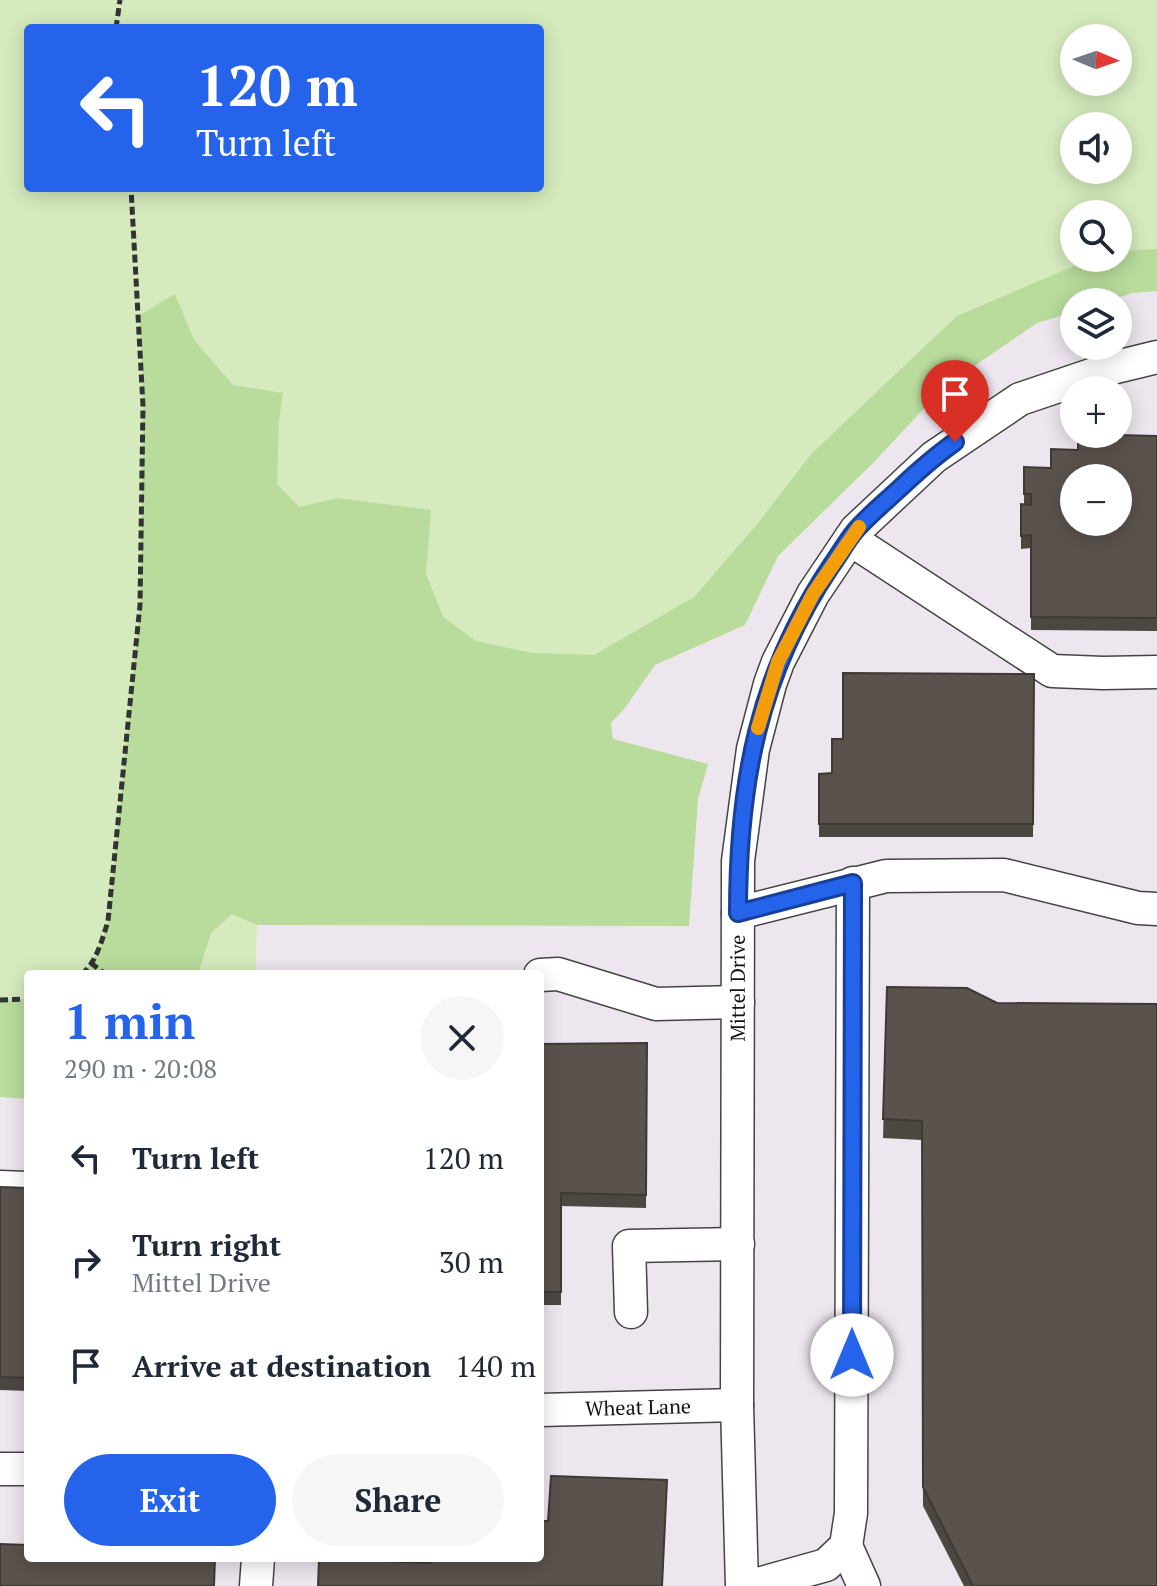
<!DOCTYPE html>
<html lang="en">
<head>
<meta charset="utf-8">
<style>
  body { margin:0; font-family:"PT Serif",serif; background:#f6f6f7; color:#1f2937; height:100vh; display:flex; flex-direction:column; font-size:30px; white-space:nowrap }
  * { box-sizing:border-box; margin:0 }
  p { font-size:26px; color:#747a83 }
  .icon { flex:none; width:44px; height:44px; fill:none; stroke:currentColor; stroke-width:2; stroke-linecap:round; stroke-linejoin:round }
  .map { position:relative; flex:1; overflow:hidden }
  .sheet { position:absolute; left:24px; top:970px; width:520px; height:592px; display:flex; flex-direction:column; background:#fff; border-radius:8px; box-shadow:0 4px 20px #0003 }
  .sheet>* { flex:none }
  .top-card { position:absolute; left:24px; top:24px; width:520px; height:168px; border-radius:8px; box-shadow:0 4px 20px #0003; background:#2563eb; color:#fff; overflow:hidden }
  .needle { width:52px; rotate:92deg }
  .tools { position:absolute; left:1060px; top:24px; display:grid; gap:16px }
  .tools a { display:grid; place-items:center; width:72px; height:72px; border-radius:50%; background:#fff; box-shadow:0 4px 20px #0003; font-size:40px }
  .pin { position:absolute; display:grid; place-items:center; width:68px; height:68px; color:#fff; margin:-82px -34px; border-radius:50% 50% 50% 0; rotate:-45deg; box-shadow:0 0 8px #0007 }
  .pin .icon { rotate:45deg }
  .me { position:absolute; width:88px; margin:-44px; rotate:0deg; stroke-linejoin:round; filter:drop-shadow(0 0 6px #0008) }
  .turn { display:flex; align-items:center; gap:28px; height:168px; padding:0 40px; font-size:36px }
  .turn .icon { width:104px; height:104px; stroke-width:2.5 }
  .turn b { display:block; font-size:56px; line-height:68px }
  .round { display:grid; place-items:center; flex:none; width:84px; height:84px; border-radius:42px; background:#f6f6f7 }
  .head { display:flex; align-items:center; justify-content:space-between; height:136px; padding:0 40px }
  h1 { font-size:48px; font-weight:600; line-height:60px; color:#2563eb }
  .cta { display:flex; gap:16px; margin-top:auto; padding:16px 40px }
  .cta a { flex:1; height:92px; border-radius:48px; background:#2563eb; color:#fff; font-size:32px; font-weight:600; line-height:92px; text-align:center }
  .cta a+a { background:#f6f6f7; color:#1f2937 }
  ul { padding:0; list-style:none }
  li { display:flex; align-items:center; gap:24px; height:104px; padding:0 40px }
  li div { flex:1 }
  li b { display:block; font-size:30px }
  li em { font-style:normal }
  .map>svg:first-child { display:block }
</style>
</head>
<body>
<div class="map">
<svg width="1157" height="1586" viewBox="0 0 1157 1586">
  <rect width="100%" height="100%" fill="#fffdf5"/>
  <path fill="#eee6ef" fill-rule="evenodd" d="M1157,291V1586H0V1097L28,1099V1558H540V974H256L257,925L688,926L698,799L707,764L613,739L611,723L625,708L655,665L745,625L778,556L874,462L944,387L1037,323L1074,312V346H1118V302H1105L1132,293ZM1074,390H1118V434H1074ZM1074,478H1118V522H1074Z"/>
  <path fill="#d5ebbd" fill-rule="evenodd" d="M0,0H1157V291L1132,293L1105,302H1074V312L1037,323L944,387L874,462L778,556L745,625L655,665L625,708L611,723L613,739L708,764L698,799L689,926L257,925L256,974H28V1099L0,1097ZM28,28H540V188H28ZM1074,38H1118V82H1074ZM1074,126H1118V170H1074ZM1074,214H1118V258H1074Z"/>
  <path fill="#b9dc9c" d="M1157,249V291L1132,293L1105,302H1074V312L1037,323L944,387L874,462L778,556L745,625L655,665L625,708L611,723L613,739L708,764L698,799L689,926L257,925L232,914L211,933L198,974H82C97,961 102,940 108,921L140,605L143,406L140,315L175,294L194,340L233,385L283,393L279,422L277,484L299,507L337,498L431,510L426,574L443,617L476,641L533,653L594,655L694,597L758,523L812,453L957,316L1093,258H1118V251Z
    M28,999V1099L0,1097V1000Z"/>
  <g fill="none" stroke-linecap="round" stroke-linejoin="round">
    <g stroke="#444" stroke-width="35">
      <g id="minor">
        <path d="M850,539L1052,671L1103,673L1157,672"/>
        <path d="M738,913L886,876L1004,875L1138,908L1157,909"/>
        <path d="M540,975L558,974L656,1004L738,1002"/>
        <path d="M0,1187L28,1188"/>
        <path d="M631,1312L629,1246L738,1244"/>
        <path id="s1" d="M540,1410L737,1405"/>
        <path d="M0,1469H28"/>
        <path d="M846,1546L864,1586"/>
        <path d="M256,1586L258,1558"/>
        <path id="s2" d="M742,1586L737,1405L738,861L753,749L770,684L778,662L813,594L856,530L934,457L1020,399L1112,368L1157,357"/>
        <path d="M751,1586L826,1565L846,1546L851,1513L853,883"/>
      </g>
    </g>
    <path stroke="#333" stroke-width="5" stroke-dasharray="8 4" stroke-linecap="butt" d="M116,28L120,0
      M91,963L105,974
      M82,974C97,961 102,940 108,921L140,605L143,406L131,188
      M0,1000L28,999"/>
    <use href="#minor" stroke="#fff" stroke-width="32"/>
  </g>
  <path fill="#4d4742" d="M1109,436H1157V631L1031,630V548L1021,549V504H1024V467L1051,468L1078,450Z
    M1034,674L1033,837H819V774L832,773L843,739Z
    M887,987L1157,1586H964L923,1506L922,1140L883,1138Z
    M647,1043L646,1208L561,1206V1305H540V1044Z
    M0,1187L28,1188V1391L0,1390Z"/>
  <path fill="#5a524d" stroke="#3f3936" stroke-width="2" fill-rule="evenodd" d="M1078,434L1157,436V618L1031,617V535L1021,536V504L1031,505V494H1024V467L1051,468V449L1078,450ZM1074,478H1118V522H1074Z
    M843,673L1034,674L1033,824H819V774L832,773V739H843Z
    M887,987L967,988L997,1003L1157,1004V1586H973L923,1487L922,1121L883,1119Z
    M647,1043L646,1195L561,1193V1292H540V1044Z
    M0,1187L28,1188V1378L0,1377Z
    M551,1476L667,1480L662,1586H318L319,1559L431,1563V1558H540V1521H548Z
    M0,1544L28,1545V1558H215L214,1586H0Z"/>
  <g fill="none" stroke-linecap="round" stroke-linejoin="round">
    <g stroke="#184099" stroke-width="20">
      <path id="route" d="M852,1355L853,883L738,913C738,784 758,675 831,566C839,555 846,542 855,531C868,516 885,502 899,489C917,472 935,456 955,442"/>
    </g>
    <use href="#route" stroke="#2563eb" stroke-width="14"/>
    <path stroke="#f59e0b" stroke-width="14" d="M758,728L778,662L813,594L859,527"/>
  </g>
  <g text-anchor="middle" stroke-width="8" stroke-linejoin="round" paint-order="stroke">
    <g font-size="20" fill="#111" stroke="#fff">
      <text dy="7" stroke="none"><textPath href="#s2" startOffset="598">Mittel Drive</textPath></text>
      <text dy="7" stroke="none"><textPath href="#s1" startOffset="98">Wheat Lane</textPath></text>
    </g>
  </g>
</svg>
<div class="tools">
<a><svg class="needle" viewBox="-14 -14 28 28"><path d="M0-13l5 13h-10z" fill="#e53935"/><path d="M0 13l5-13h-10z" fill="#747a83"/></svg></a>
<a><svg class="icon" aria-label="sound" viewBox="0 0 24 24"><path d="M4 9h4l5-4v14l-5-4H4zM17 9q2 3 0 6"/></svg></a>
<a><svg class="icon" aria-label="search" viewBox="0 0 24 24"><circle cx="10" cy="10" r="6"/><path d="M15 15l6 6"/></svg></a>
<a><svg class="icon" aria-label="layers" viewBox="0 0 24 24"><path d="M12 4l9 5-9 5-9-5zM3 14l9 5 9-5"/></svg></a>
<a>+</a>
<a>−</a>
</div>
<div class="pin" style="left:955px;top:442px;background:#d93025"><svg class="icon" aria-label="arrive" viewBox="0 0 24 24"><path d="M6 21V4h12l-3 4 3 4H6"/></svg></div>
<svg class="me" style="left:852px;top:1355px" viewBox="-20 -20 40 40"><circle r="19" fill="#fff"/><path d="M0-13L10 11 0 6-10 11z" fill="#2563eb"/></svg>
<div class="top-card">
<div class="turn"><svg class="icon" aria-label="left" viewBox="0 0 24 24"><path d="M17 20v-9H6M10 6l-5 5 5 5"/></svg><div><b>120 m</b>Turn left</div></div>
</div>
<section class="sheet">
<div class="head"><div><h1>1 min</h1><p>290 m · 20:08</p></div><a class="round"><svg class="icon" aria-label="close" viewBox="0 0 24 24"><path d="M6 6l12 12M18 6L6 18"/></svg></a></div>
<ul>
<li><svg class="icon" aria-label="left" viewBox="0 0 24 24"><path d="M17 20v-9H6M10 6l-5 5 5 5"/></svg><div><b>Turn left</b></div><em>120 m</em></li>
<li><svg class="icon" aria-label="right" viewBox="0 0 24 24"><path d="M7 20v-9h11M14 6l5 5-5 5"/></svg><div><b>Turn right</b><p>Mittel Drive</p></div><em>30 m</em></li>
<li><svg class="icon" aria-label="arrive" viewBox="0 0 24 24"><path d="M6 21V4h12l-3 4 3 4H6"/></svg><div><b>Arrive at destination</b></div><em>140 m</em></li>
</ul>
<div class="cta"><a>Exit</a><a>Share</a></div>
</section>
</div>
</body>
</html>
